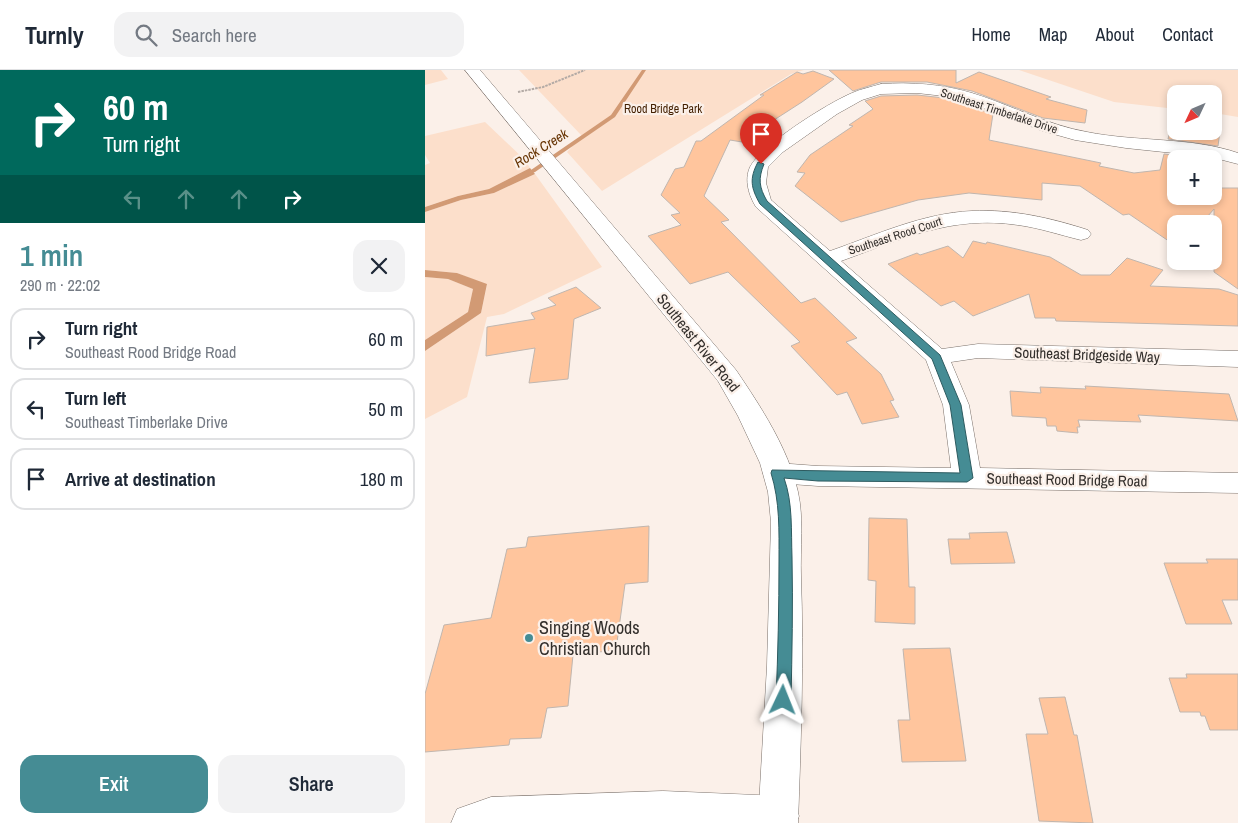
<!DOCTYPE html>
<html lang="en">
<head>
<meta charset="utf-8">
<style>
  body { margin:0; font-family:"Archivo Narrow",sans-serif; background:#f2f2f3; color:#1f2937; height:100vh; display:flex; flex-direction:column; font-size:19px; white-space:nowrap }
  * { box-sizing:border-box; margin:0 }
  p { font-size:16px; color:#747a83 }
  .icon { flex:none; width:28px; height:28px; fill:none; stroke:currentColor; stroke-width:2; stroke-linecap:round; stroke-linejoin:round }
  .map { position:relative; flex:1; overflow:hidden }
  .details { display:flex; flex-direction:column; background:#fff; width:425px }
  .details>* { flex:none }
  .top-card { background:#00695c; color:#fff; overflow:hidden }
  .needle { width:32px; rotate:226deg }
  .tools { position:absolute; left:742px; top:15px; display:grid; gap:10px }
  .tools a { display:grid; place-items:center; width:55px; height:55px; border-radius:10px; background:#fff; box-shadow:0 2px 8px #0003; font-size:25px }
  .pin { position:absolute; display:grid; place-items:center; width:42px; height:42px; color:#fff; margin:-51px -21px; border-radius:50% 50% 50% 0; rotate:-45deg; box-shadow:0 0 5px #0007 }
  .pin .icon { rotate:45deg }
  .me { position:absolute; width:55px; margin:-28px; rotate:2deg; stroke-linejoin:round; filter:drop-shadow(0 0 4px #0008) }
  .turn { display:flex; align-items:center; gap:18px; height:105px; padding:0 20px; font-size:22px }
  .turn .icon { width:65px; height:65px; stroke-width:2.5 }
  .turn b { display:block; font-size:35px; line-height:42px }
  .lanes { display:flex; align-items:center; height:48px; padding:0 20px; background:#0003; justify-content:center; gap:25px; direction:ltr }
  .lanes .off { opacity:.35 }
  .round { display:grid; place-items:center; flex:none; width:52px; height:52px; border-radius:15px; background:#f2f2f3 }
  .summary { display:flex; align-items:center; justify-content:space-between; height:85px; padding:0 20px }
  h1 { font-size:30px; font-weight:600; line-height:38px; color:#458c94 }
  .cta { display:flex; gap:10px; margin-top:auto; padding:10px 20px }
  .cta a { flex:1; height:58px; border-radius:15px; background:#458c94; color:#fff; font-size:20px; font-weight:600; line-height:58px; text-align:center }
  .cta a+a { background:#f2f2f3; color:#1f2937 }
  ul { padding:0; list-style:none }
  li { display:flex; align-items:center; gap:15px; height:62px; margin:0 10px 8px; padding:0 10px; border:2px solid #e0e1e3; border-radius:15px }
  li div { flex:1 }
  li b { display:block; font-size:19px }
  li em { font-style:normal }
  header { display:flex; align-items:center; gap:30px; box-sizing:border-box; height:70px; padding:0 25px; background:#fff; border-bottom:1px solid #e0e1e3 }
  header strong { font-size:24px }
  nav { display:flex; gap:28px; margin-inline-start:auto; font-size:18px }
  .search { width:350px; height:45px; background:#f2f2f3; display:flex; align-items:center; gap:12px; box-sizing:border-box; padding:0 18px; border-radius:15px; color:#747a83; font-size:19px }
  main { display:flex; flex:1; min-height:0 }
  .map>svg:first-child { display:block }
</style>
</head>
<body>
<header>
<strong>Turnly</strong>
<div class="search"><svg class="icon" aria-label="search" viewBox="0 0 24 24"><circle cx="10" cy="10" r="6"/><path d="M15 15l6 6"/></svg>Search here</div>
<nav><a>Home</a><a>Map</a><a>About</a><a>Contact</a></nav>
</header>
<main>
<section class="details">
<div class="top-card">
<div class="turn"><svg class="icon" aria-label="right" viewBox="0 0 24 24"><path d="M7 20v-9h11M14 6l5 5-5 5"/></svg><div><b>60 m</b>Turn right</div></div>
<div class="lanes"><svg class="icon off" aria-label="left" viewBox="0 0 24 24"><path d="M17 20v-9H6M10 6l-5 5 5 5"/></svg><svg class="icon off" aria-label="ahead" viewBox="0 0 24 24"><path d="M12 20V5M6 11l6-6 6 6"/></svg><svg class="icon off" aria-label="ahead" viewBox="0 0 24 24"><path d="M12 20V5M6 11l6-6 6 6"/></svg><svg class="icon" aria-label="right" viewBox="0 0 24 24"><path d="M7 20v-9h11M14 6l5 5-5 5"/></svg></div>
</div>
<div class="summary"><div><h1>1 min</h1><p>290 m · 22:02</p></div><a class="round"><svg class="icon" aria-label="close" viewBox="0 0 24 24"><path d="M6 6l12 12M18 6L6 18"/></svg></a></div>
<ul>
<li><svg class="icon" aria-label="right" viewBox="0 0 24 24"><path d="M7 20v-9h11M14 6l5 5-5 5"/></svg><div><b>Turn right</b><p>Southeast Rood Bridge Road</p></div><em>60 m</em></li>
<li><svg class="icon" aria-label="left" viewBox="0 0 24 24"><path d="M17 20v-9H6M10 6l-5 5 5 5"/></svg><div><b>Turn left</b><p>Southeast Timberlake Drive</p></div><em>50 m</em></li>
<li><svg class="icon" aria-label="arrive" viewBox="0 0 24 24"><path d="M6 21V4h12l-3 4 3 4H6"/></svg><div><b>Arrive at destination</b></div><em>180 m</em></li>
</ul>
<div class="cta"><a>Exit</a><a>Share</a></div>
</section>
<div class="map">
<svg width="813" height="753" viewBox="0 0 813 753">
  <rect width="100%" height="100%" fill="#fbf0e9"/>
  <path fill="#fcdfcb" d="M0,0H16L23,9L0,15Z
    M94,0H379L366,4L177,121L142,82L157,66Z
    M594,0H813V47L789,43V24H751V39L689,32Z
    M60,52L100,90L105,98L64,119L33,126L0,137V95L5,93L0,85V66Z
    M110,104L177,197L79,244L62,247L42,327L0,349V281L56,243L62,215L32,203L0,200V142L36,130L69,123Z
    M0,207L23,209L48,219L43,242L0,270Z"/>
  <path fill="#d29a74" d="M105,98L110,104L69,123L36,130L0,142V137L33,126L64,119Z
    M0,200L32,203L62,214L56,243L0,281V270L43,242L48,219L23,209L0,207Z"/>
  <g fill="none" stroke-linecap="round" stroke-linejoin="round">
    <path fill="#d29a74" fill-rule="evenodd" d="M217,0H221L190,47L110,102L100,106H96V104L106,100L186,45Z"/>
  </g>
  <path fill="#ffc59d" stroke="#c0b6af" d="M404,0H531V13L554,2L626,27L621,29L662,40L660,53L618,48L547,21L502,12H456L428,21Z
    M388,1L409,9L377,32L349,50L347,49L317,72L305,70L279,126L304,150L296,152L376,233L390,228L432,268L421,272L456,304L469,330L465,331L474,347L437,354L422,322L412,325L366,276L375,272L303,202L265,214L223,166L256,155L246,145L255,143L236,125L250,99L259,97L271,71H276L339,25H335L372,2L378,4Z
    M492,25L519,28L568,44L564,70L676,93L674,96L709,103L735,100L739,84L785,89H751V126H789V118H813V219L789,202V139L776,154H751V176L704,144L698,145L655,116L617,113V130L544,123L493,130L416,152L370,116L380,103L372,102L385,85L428,56L424,55L448,39L440,31L456,26Z
    M745,61H795L793,76L743,69Z
    M548,171L561,174L562,172L625,187L656,205H685L702,188L738,200L725,216L794,219L813,225V256L631,251L630,248H610L604,224L548,246L529,231L516,236L463,194L492,183L495,185L523,176L538,188Z
    M151,217L176,238L149,249L143,309L104,313L110,278L61,286L62,257L110,249L106,243L131,235L123,228Z
    M660,316L804,324L813,351L713,345L716,352L653,350L655,357H652L653,363L632,361L631,356H622L621,348L587,346L585,321L616,323L615,317L661,319Z
    M444,448L482,449L484,517H490V554L450,552L451,511L443,510Z
    M224,456L223,512L200,514L191,580L148,585L143,636L122,638L116,668L85,669L84,675L0,682V624L19,555L66,548L82,479L101,477L103,467Z
    M582,462L590,493L526,494L523,469H545L544,463Z
    M781,489H813V530H797L807,554H761L739,493H783Z
    M525,578L541,691L477,692L473,650H485L478,579Z
    M761,604H813V660H785L780,646H776L775,642H755L744,608H762Z
    M640,627L649,665H652L668,753L614,751L601,664H623L614,628Z"/>
  <g fill="none" stroke-linecap="round" stroke-linejoin="round">
    <g stroke="#7a706a" stroke-width="1">
      <path id="minor" d="M456,14C487,12 516,14 547,23C586,35 622,55 662,62C711,72 767,67 813,83V94L786,87L701,78L650,70L618,61L550,35L519,26L492,23L456,24L437,30L412,44L358,82L343,97L341,113L346,130L405,181C451,165 498,143 547,141C587,139 626,148 663,160L666,164L663,168L656,170C635,165 615,158 593,155C527,145 477,169 416,191L517,279L553,274L813,281V297L553,288L526,292L544,335L555,398L813,403V423L393,416L352,413L342,410L338,403L342,396L352,393L393,396L526,398L518,335L501,290L331,137C324,126 319,110 325,97C336,75 403,33 427,23C436,19 446,17 456,14Z
        M238,721L354,726L368,732L374,746L371,753H26L32,739L66,727Z"/>
    </g>
    <g stroke="#7a706a" stroke-width="1">
      <path id="major" d="M40,0H55L311,300C336,337 363,378 373,422C379,449 375,478 376,506C379,588 376,670 373,753H333L342,596L346,452L343,422L335,393L313,346L293,311Z"/>
    </g>
    <path stroke="#b3aaa5" stroke-width="2" stroke-dasharray="2.5 1" stroke-linecap="butt" d="M93,22L118,17L160,0"/>
    <use href="#minor" fill="#fff" fill-rule="evenodd"/>
    <use href="#major" fill="#fff" fill-rule="evenodd"/>
  </g>
  <path fill="#458c94" stroke="#2d5b60" d="M333,92L339,94C333,109 334,117 342,131L515,285L536,335L548,408L542,412L393,411L359,408C368,433 366,461 367,487C368,535 367,582 366,630L364,634L358,636L353,634L351,630C353,583 354,537 354,491C354,460 355,432 346,403L347,400L535,403L525,335L507,289L335,134C326,118 324,109 333,92Z"/>
  <circle fill="#458c94" stroke="#fbf0e9" stroke-width="2" cx="104" cy="568" r="5"/>
  <g text-anchor="middle" stroke-width="4.5" stroke-linejoin="round" paint-order="stroke">
    <g font-size="12" fill="#421f00" stroke="#fbf0e9">
      <text x="238" y="43">Rood Bridge Park</text>
    </g>
    <g font-size="12" fill="#332f2c" stroke="#fbf0e9">
      <text transform="translate(574 41) rotate(18)" y="4">Southeast Timberlake Drive</text>
      <text transform="translate(470 166) rotate(-18)" y="4">Southeast Rood Court</text>
    </g>
    <g font-size="14" font-style="italic" fill="#663302" stroke="#fbf0e9">
      <text transform="translate(116 78) rotate(-32)" y="5">Rock Creek</text>
    </g>
    <g font-size="15" fill="#332f2c" stroke="#fbf0e9">
      <text transform="translate(273 273) rotate(51)" y="5">Southeast River Road</text>
      <text transform="translate(662 285) rotate(2)" y="5">Southeast Bridgeside Way</text>
      <text transform="translate(642 410) rotate(1)" y="5">Southeast Rood Bridge Road</text>
    </g>
    <g font-size="18" fill="#332f2c" stroke="#fbf0e9" text-anchor="start">
      <text x="114" y="564">Singing Woods<tspan x="114" dy="21">Christian Church</tspan></text>
    </g>
  </g>
</svg>
<div class="tools">
<a><svg class="needle" viewBox="-14 -14 28 28"><path d="M0-13l5 13h-10z" fill="#e53935"/><path d="M0 13l5-13h-10z" fill="#747a83"/></svg></a>
<a>+</a>
<a>−</a>
</div>
<div class="pin" style="left:336px;top:94px;background:#d93025"><svg class="icon" aria-label="arrive" viewBox="0 0 24 24"><path d="M6 21V4h12l-3 4 3 4H6"/></svg></div>
<svg class="me" style="left:358px;top:630px" viewBox="-20 -20 40 40"><path d="M0-17L14 15 0 8-14 15z" fill="#458c94" stroke="#fff" stroke-width="4"/></svg>
</div>
</main>
</body>
</html>
